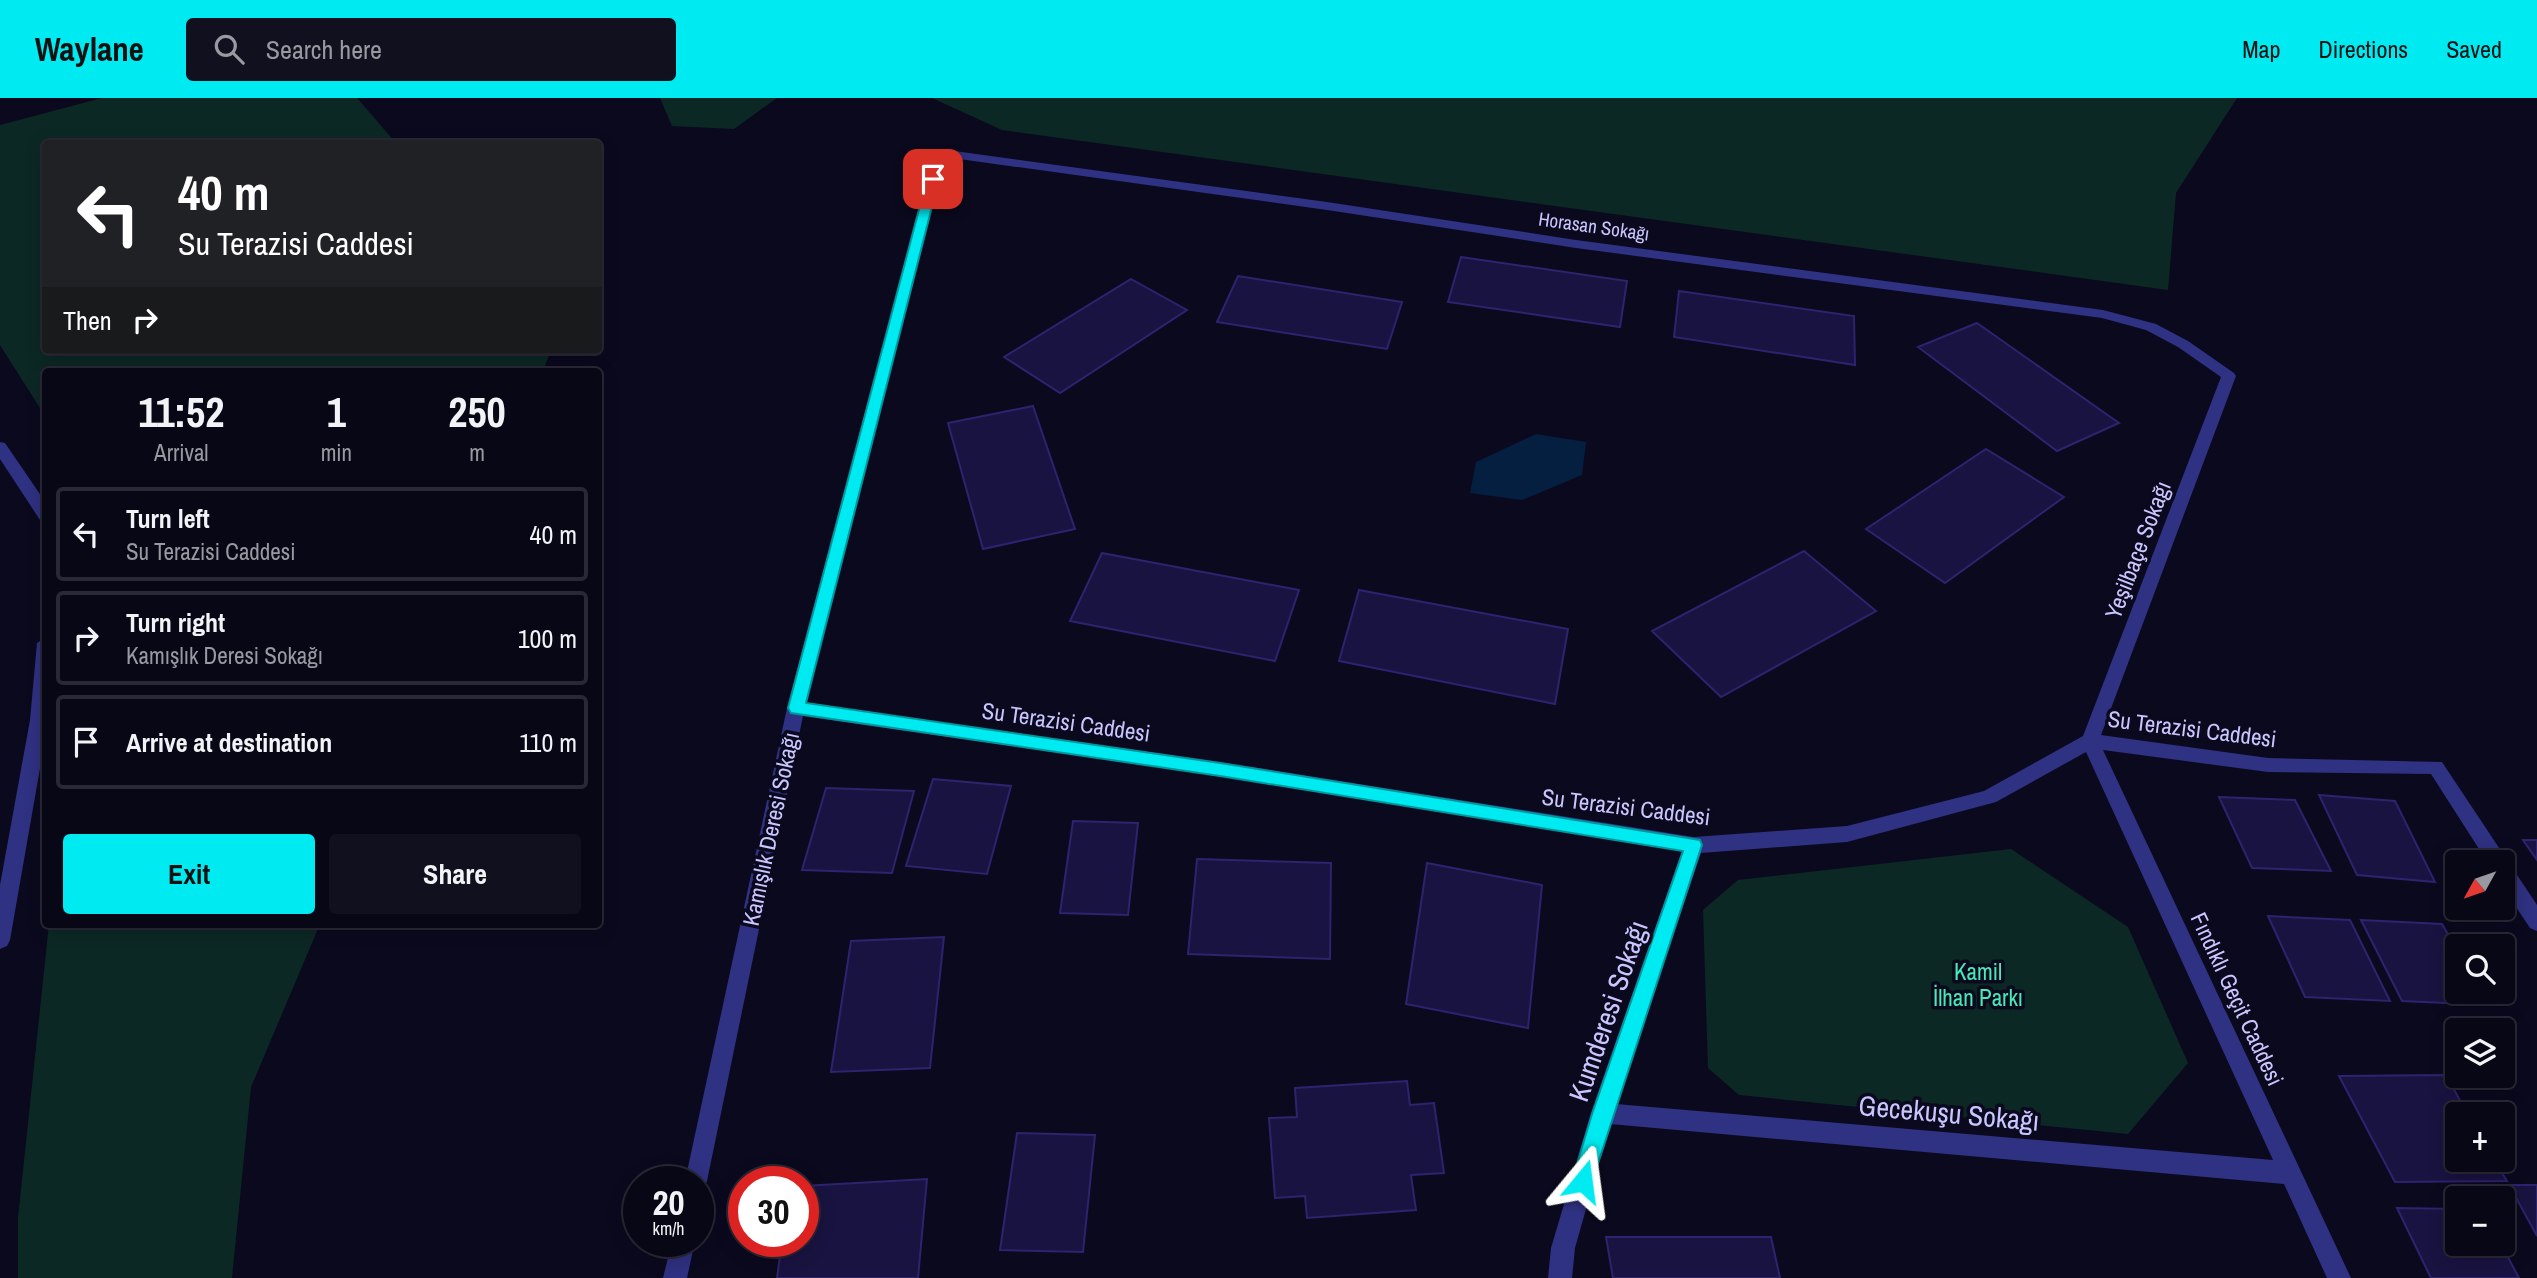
<!DOCTYPE html>
<html lang="en">
<head>
<meta charset="utf-8">
<style>
  body { margin:0; font-family:"Archivo Narrow",sans-serif; background:#11101f; color:#f1f3f6; height:100vh; display:flex; flex-direction:column; font-size:26px; white-space:nowrap }
  * { box-sizing:border-box; margin:0 }
  p { font-size:23px; color:#9899a1 }
  .icon { flex:none; width:38px; height:38px; fill:none; stroke:currentColor; stroke-width:2; stroke-linecap:round; stroke-linejoin:round }
  .map { position:relative; flex:1; overflow:hidden }
  .panel { position:absolute; left:42px; top:270px; width:560px; height:560px; display:flex; flex-direction:column; background:#080716; border-radius:7px; box-shadow:0 4px 18px #0003,0 0 0 2px #292835 }
  .panel>* { flex:none }
  .hud { position:absolute; left:42px; top:42px; width:560px; height:214px; border-radius:7px; box-shadow:0 4px 18px #0003,0 0 0 2px #292835; background:#202124; color:#fff; overflow:hidden }
  .needle { width:46px; rotate:230deg }
  .controls { position:absolute; left:2445px; top:752px; display:grid; gap:14px }
  .controls a { display:grid; place-items:center; width:70px; height:70px; border-radius:7px; background:#080716; box-shadow:0 4px 18px #0003,0 0 0 2px #292835; font-size:35px }
  .speed { position:absolute; left:623px; top:1068px; display:flex; gap:14px; font-size:35px; font-weight:700; text-align:center }
  .speed>* { display:grid; place-content:center; width:91px; height:91px; border-radius:50%; background:#080716; box-shadow:0 4px 18px #0003,0 0 0 2px #292835; line-height:1 }
  .speed small { font-size:18px; font-weight:400 }
  .speed .limit { border:10px solid #d22; background:#fff; color:#111 }
  .pin { position:absolute; display:grid; place-items:center; width:60px; height:60px; color:#fff; margin:-30px; border-radius:14px; box-shadow:0 4px 10px #0006 }
  .me { position:absolute; width:77px; margin:-38px; rotate:16deg; stroke-linejoin:round; filter:drop-shadow(0 0 5px #0008) }
  .turn { display:flex; align-items:center; gap:24px; height:147px; padding:0 21px; font-size:32px }
  .turn .icon { width:91px; height:91px; stroke-width:2.5 }
  .turn b { display:block; font-size:49px; line-height:60px }
  .then { display:flex; align-items:center; height:66px; padding:0 21px; background:#0003; gap:14px; font-size:26px }
  .eta { display:flex; justify-content:space-evenly; align-items:center; height:119px; text-align:center }
  .eta b { font-size:42px; font-weight:700; line-height:49px }
  .button { display:flex; gap:14px; margin-top:auto; padding:14px 21px }
  .button a { flex:1; height:80px; border-radius:7px; background:#00eaf1; color:#111; font-size:28px; font-weight:700; line-height:80px; text-align:center }
  .button a+a { background:#11101f; color:#f1f3f6 }
  ul { padding:0; list-style:none }
  li { display:flex; align-items:center; gap:21px; height:94px; margin:0 14px 10px; padding:0 7px; border:4px solid #292835; border-radius:7px }
  li div { flex:1 }
  li b { display:block; font-size:26px }
  li em { font-style:normal }
  header { display:flex; align-items:center; gap:42px; box-sizing:border-box; height:98px; padding:0 35px; background:#00eaf1; color:#111 }
  header strong { font-size:33px }
  nav { display:flex; gap:38px; margin-inline-start:auto; font-size:24px }
  .search { width:490px; height:63px; background:#11101f; display:flex; align-items:center; gap:18px; box-sizing:border-box; padding:0 24px; border-radius:7px; color:#9899a1; font-size:26px }
  .map>svg:first-child { display:block }
</style>
</head>
<body>
<header>
<strong>Waylane</strong>
<div class="search"><svg class="icon" aria-label="search" viewBox="0 0 24 24"><circle cx="10" cy="10" r="6"/><path d="M15 15l6 6"/></svg>Search here</div>
<nav><a>Map</a><a>Directions</a><a>Saved</a></nav>
</header>
<div class="map">
<svg width="2537" height="1180" viewBox="0 0 2537 1180">
  <rect width="100%" height="100%" fill="#0b091e"/>
  <path fill="#0c2825" d="M102,0H357L396,45L46,46V252H551L543,273H46L45,318L0,247V27Z
    M660,0H777L734,31L672,28Z
    M932,0H2237L2176,95L2168,192L1002,32Z
    M2011,751L2128,829L2188,965L2128,1036L1739,997L1708,970L1703,812L1738,782Z
    M49,826H320L251,989L232,1180H18V1120Z"/>
  <path fill="#051f41" d="M1536,336L1586,344L1582,377L1522,402L1470,395L1476,364Z"/>
  <path fill="#191341" stroke="#2d236f" stroke-width="2" d="M1461,159L1627,183L1620,229L1448,204Z
    M1238,178L1402,204L1387,251L1217,224Z
    M1131,181L1187,212L1060,295L1004,259Z
    M1679,193L1854,218L1855,267L1674,239Z
    M1977,225L2119,325L2057,353L1918,249Z
    M1033,308L1075,431L983,451L948,325Z
    M1986,351L2064,399L1945,485L1866,431Z
    M1804,453L1876,513L1721,599L1652,533Z
    M1102,455L1299,492L1275,563L1070,523Z
    M1359,492L1568,531L1555,606L1339,563Z
    M933,681L1011,688L987,776L906,768Z
    M826,690L914,693L892,775L802,772Z
    M2319,697L2395,703L2435,784L2357,777Z
    M2219,699L2295,702L2331,773L2252,770Z
    M1073,723L1138,725L1128,817L1060,815Z
    M2523,742H2537V762Z
    M1197,761L1331,765L1330,861L1188,856Z
    M1427,765L1542,787L1528,930L1406,906Z
    M2268,818L2350,822L2390,903L2305,899Z
    M2361,822L2442,826L2457,852V894H2480L2487,907L2402,903Z
    M944,839L930,970L831,974L851,843Z
    M2446,977L2468,1017H2457V1062H2494L2507,1083L2395,1084L2339,978Z
    M1407,983L1410,1007L1434,1005L1444,1075L1411,1077L1416,1112L1307,1120L1305,1098L1275,1100L1269,1020L1297,1019L1295,990Z
    M1017,1035L1095,1037L1083,1154L1000,1152Z
    M927,1081L918,1180H777L782,1143H803V1088Z
    M2509,1087H2537V1138Z
    M2397,1110L2457,1111V1146H2501L2519,1180H2431Z
    M1606,1139H1771L1780,1180H1613Z"/>
  <g fill="none" stroke-linecap="round" stroke-linejoin="round">
    <path fill="#2f3182" fill-rule="evenodd" d="M940,51L1327,104L1576,142L2103,212L2156,226L2188,243L2234,275L2236,278L2101,637L2268,660L2442,664L2537,807V833L2530,830L2502,788V765H2488L2431,676L2268,674L2103,652L2351,1180H2327L2284,1086L1610,1026L1575,1150L1572,1180H1548L1551,1150L1591,1015L1682,753L1220,678L803,618L707,1083L704,1091L698,1093V1083H685L787,610L934,55ZM945,59L1327,112L1576,150L2102,220L2146,232L2178,249L2221,279L2083,638L1984,693L1847,728L1694,739L1220,664L806,605ZM2086,654L2273,1062L1616,1006L1701,755L1847,744L1996,704Z
      M0,344L5,345L46,405V423L40,422L0,361Z
      M46,539V636L10,842L7,848L0,851V787L30,622L37,545Z
      M672,1143H695L687,1180H663Z"/>
  </g>
  <path fill="#00eaf1" stroke="#00989d" stroke-width="2" d="M933,78L939,81L806,605L1220,665L1700,742L1702,747L1590,1090L1583,1093L1575,1090L1572,1083L1592,1016L1683,753L1220,678L791,615L788,610L927,81Z"/>
  <g text-anchor="middle" stroke-width="7" stroke-linejoin="round" paint-order="stroke">
    <g font-size="19" fill="#c9c6ff" stroke="#0b091e">
      <text transform="translate(1594 128) rotate(8)" y="7">Horasan Sokağı</text>
    </g>
    <g font-size="23" fill="#c9c6ff" stroke="#0b091e">
      <text transform="translate(2138 452) rotate(-69)" y="8">Yeşilbaçe Sokağı</text>
      <text transform="translate(1066 624) rotate(8)" y="8">Su Terazisi Caddesi</text>
      <text transform="translate(2192 631) rotate(7)" y="8">Su Terazisi Caddesi</text>
      <text transform="translate(1626 709) rotate(7)" y="8">Su Terazisi Caddesi</text>
      <text transform="translate(771 731) rotate(-78)" y="8">Kamışlık Deresi Sokağı</text>
      <text transform="translate(2237 901) rotate(65)" y="8">Fındıklı Geçit Caddesi</text>
    </g>
    <g font-size="23" fill="#46ebb7" stroke="#0b091e">
      <text x="1978" y="882">Kamil<tspan x="1978" dy="26">İlhan Parkı</tspan></text>
    </g>
    <g font-size="28" fill="#c9c6ff" stroke="#0b091e">
      <text transform="translate(1608 913) rotate(-71)" y="10">Kumderesi Sokağı</text>
      <text transform="translate(1949 1015) rotate(5)" y="10">Gecekuşu Sokağı</text>
    </g>
  </g>
</svg>
<div class="controls">
<a><svg class="needle" viewBox="-14 -14 28 28"><path d="M0-13l5 13h-10z" fill="#e53935"/><path d="M0 13l5-13h-10z" fill="#9899a1"/></svg></a>
<a><svg class="icon" aria-label="search" viewBox="0 0 24 24"><circle cx="10" cy="10" r="6"/><path d="M15 15l6 6"/></svg></a>
<a><svg class="icon" aria-label="layers" viewBox="0 0 24 24"><path d="M12 4l9 5-9 5-9-5zM3 14l9 5 9-5"/></svg></a>
<a>+</a>
<a>−</a>
</div>
<div class="speed"><div>20<small>km/h</small></div><div class="limit">30</div></div>
<div class="pin" style="left:933px;top:81px;background:#d93025"><svg class="icon" aria-label="arrive" viewBox="0 0 24 24"><path d="M6 21V4h12l-3 4 3 4H6"/></svg></div>
<svg class="me" style="left:1583px;top:1083px" viewBox="-20 -20 40 40"><path d="M0-17L14 15 0 8-14 15z" fill="#00eaf1" stroke="#fff" stroke-width="4"/></svg>
<div class="hud">
<div class="turn"><svg class="icon" aria-label="left" viewBox="0 0 24 24"><path d="M17 20v-9H6M10 6l-5 5 5 5"/></svg><div><b>40 m</b>Su Terazisi Caddesi</div></div>
<div class="then">Then<svg class="icon" aria-label="right" viewBox="0 0 24 24"><path d="M7 20v-9h11M14 6l5 5-5 5"/></svg></div>
</div>
<section class="panel">
<div class="eta">
<div><b>11:52</b><p>Arrival</p></div>
<div><b>1</b><p>min</p></div>
<div><b>250</b><p>m</p></div>
</div>
<ul>
<li><svg class="icon" aria-label="left" viewBox="0 0 24 24"><path d="M17 20v-9H6M10 6l-5 5 5 5"/></svg><div><b>Turn left</b><p>Su Terazisi Caddesi</p></div><em>40 m</em></li>
<li><svg class="icon" aria-label="right" viewBox="0 0 24 24"><path d="M7 20v-9h11M14 6l5 5-5 5"/></svg><div><b>Turn right</b><p>Kamışlık Deresi Sokağı</p></div><em>100 m</em></li>
<li><svg class="icon" aria-label="arrive" viewBox="0 0 24 24"><path d="M6 21V4h12l-3 4 3 4H6"/></svg><div><b>Arrive at destination</b></div><em>110 m</em></li>
</ul>
<div class="button"><a>Exit</a><a>Share</a></div>
</section>
</div>
</body>
</html>
